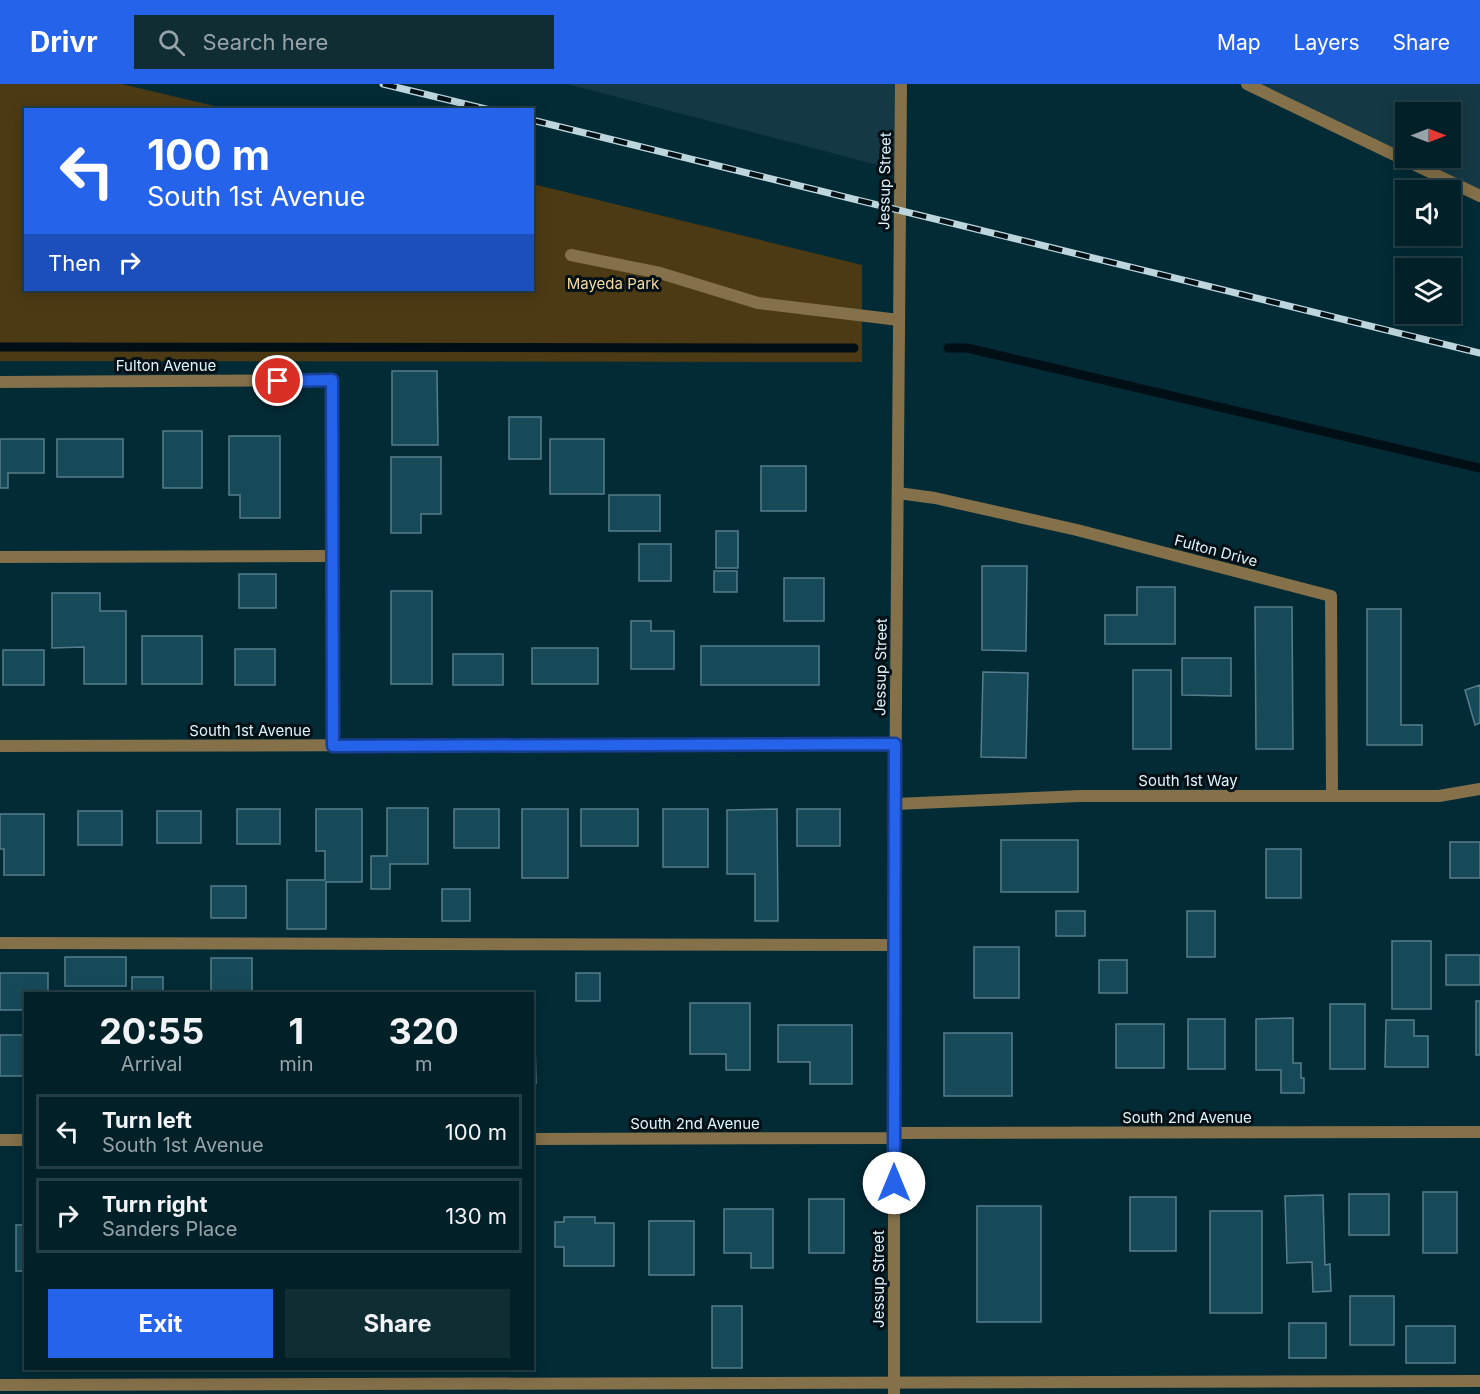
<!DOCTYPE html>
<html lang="en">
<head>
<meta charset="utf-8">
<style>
  body { margin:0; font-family:Inter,sans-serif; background:#102d34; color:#f1f3f6; height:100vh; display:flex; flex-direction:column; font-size:22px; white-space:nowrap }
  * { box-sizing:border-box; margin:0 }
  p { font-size:20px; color:#96a3a8 }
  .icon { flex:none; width:33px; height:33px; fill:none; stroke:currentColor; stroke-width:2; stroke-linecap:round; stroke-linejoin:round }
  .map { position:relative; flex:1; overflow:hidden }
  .drawer { position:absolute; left:24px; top:908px; width:510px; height:378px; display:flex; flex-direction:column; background:#022028; border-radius:0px; box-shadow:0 3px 15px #0003,0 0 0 2px #233e45 }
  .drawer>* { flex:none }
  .guide { position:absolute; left:24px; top:24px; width:510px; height:183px; border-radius:0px; box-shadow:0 3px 15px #0003,0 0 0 2px #233e45; background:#2563eb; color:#fff; overflow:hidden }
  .needle { width:39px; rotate:90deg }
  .buttons { position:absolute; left:1395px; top:18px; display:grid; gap:12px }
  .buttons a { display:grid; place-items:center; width:66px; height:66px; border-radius:0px; background:#022028; box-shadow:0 3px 15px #0003,0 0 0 2px #233e45; font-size:30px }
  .pin { position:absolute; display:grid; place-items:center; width:51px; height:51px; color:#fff; margin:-26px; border:3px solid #fff; border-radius:50%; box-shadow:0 2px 6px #0007 }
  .me { position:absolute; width:66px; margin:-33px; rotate:0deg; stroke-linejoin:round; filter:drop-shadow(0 0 4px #0008) }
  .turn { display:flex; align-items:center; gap:21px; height:126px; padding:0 24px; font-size:27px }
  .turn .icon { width:78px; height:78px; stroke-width:2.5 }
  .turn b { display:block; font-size:42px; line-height:51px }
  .then { display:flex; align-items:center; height:57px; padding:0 24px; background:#0003; gap:12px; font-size:22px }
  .eta { display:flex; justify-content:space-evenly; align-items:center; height:102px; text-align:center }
  .eta b { font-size:36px; font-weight:700; line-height:42px }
  .primary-button { display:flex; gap:12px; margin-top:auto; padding:12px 24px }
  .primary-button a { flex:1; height:69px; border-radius:0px; background:#2563eb; color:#fff; font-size:24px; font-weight:700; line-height:69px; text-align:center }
  .primary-button a+a { background:#102d34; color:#f1f3f6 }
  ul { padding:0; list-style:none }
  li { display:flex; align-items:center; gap:18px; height:75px; margin:0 12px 9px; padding:0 12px; border:3px solid #233e45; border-radius:0px }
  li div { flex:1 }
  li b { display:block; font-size:22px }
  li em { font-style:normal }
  header { display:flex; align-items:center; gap:36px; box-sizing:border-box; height:84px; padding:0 30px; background:#2563eb; color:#fff }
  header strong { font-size:28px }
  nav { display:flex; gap:33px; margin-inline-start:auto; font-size:21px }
  .search { width:420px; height:54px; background:#102d34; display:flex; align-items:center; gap:15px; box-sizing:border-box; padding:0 21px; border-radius:0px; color:#96a3a8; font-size:22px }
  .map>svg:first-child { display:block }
</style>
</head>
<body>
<header>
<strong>Drivr</strong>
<div class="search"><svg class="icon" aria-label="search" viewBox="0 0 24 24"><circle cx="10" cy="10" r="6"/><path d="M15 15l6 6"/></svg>Search here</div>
<nav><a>Map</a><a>Layers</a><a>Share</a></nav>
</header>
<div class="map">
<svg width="1480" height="1310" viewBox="0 0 1480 1310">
  <rect width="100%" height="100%" fill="#022b36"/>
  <path fill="#143945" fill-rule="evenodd" d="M567,0H901V87Z
    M1245,0H1480V112ZM1406,28H1450V74H1406Z"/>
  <path fill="#4c3a14" d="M0,0H122L227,25L26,26V206H532L533,100L862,181V278L0,277Z"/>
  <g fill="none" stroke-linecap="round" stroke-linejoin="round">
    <path stroke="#000f15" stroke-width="9" d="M0,263L854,264
      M948,264H967L1480,384"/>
  </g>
  <path fill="#174a59" stroke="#577d8b" stroke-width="1.5" d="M392,287H437L438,361H392Z
    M509,333H541V375H509Z
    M163,347H202V404H163Z
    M229,352H280V434H240V411H229Z
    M0,355H44V389H8V404H0Z
    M57,355H123V393H57Z
    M550,355H604V410H550Z
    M391,373H441V430H421V449H391Z
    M761,382H806V427H761Z
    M609,411H660V447H609Z
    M716,447H738V484H716Z
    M639,460H671V497H639Z
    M982,482H1027L1026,567L982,566Z
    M714,487H737V508H714Z
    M239,490H276V524H239Z
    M784,494H824V537H784Z
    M1137,503H1175V560H1105V531H1137Z
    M391,507H432V600H391Z
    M52,509H100V527H126V600H84V563L52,564Z
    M1255,523H1292L1293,665H1256Z
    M1367,525H1401V641H1422V661H1367Z
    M631,537H651V547H674V585H631Z
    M142,552H202V600H142Z
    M701,562H819V601H701Z
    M532,564H598V600H532Z
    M235,565H275V601H235Z
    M3,566H44V601H3Z
    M453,570H503V601H453Z
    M1182,574H1231V612L1182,611Z
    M1133,586H1171V665H1133Z
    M983,588L1028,589L1026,674L981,673Z
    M1480,601V639L1475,641L1465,606Z
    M387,724H428V780H390V805H371V772H387Z
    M237,725H280V760H237Z
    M316,725H362V798H326V845H287V796H325V767H316Z
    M454,725H499V764H454Z
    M522,725H568V794H522Z
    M581,725H638V762H581Z
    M663,725H708V783H663Z
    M777,725L778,837H755V790H727V726Z
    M797,725H840V762H797Z
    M78,727H122V761H78Z
    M157,727H201V759H157Z
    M0,730H44V791H4V765H0Z
    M1001,756H1078V808H1001Z
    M1450,758H1480V794H1450Z
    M1266,765H1301V814H1266Z
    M211,802H246V834H211Z
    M442,805H470V837H442Z
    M1056,827H1085V852H1056Z
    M1187,827H1215V873H1187Z
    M1392,857H1431V925H1392Z
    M974,863H1019V914H974Z
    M1446,871H1480V901H1446Z
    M65,873H126V902H65Z
    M211,874H252V909H211Z
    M1099,876H1127V909H1099Z
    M0,889H48V909H26V926H0Z
    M576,889H600V917H576Z
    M132,893H163V909H132Z
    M1476,917H1480V971H1476Z
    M532,918H534L536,999H532Z
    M690,919H750V986H726V970H690Z
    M1330,920H1365V985H1330Z
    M1293,934V979H1301V994H1304V1009H1281V986H1256V935Z
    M1188,935H1225V985H1188Z
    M1386,936H1414V952H1428V983H1385Z
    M1116,940H1164V984H1116Z
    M778,941H852V1000H810V978H778Z
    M944,949H1012V1012H944Z
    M0,951H26V992H0Z
    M1423,1108H1457V1169H1423Z
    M1349,1110H1389V1151H1349Z
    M1323,1111L1325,1181L1330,1180L1331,1207L1313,1208L1312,1178L1287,1179L1285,1112Z
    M1130,1113H1176V1167H1130Z
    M809,1115H844V1169H809Z
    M977,1122H1041V1238H977Z
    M724,1125H773V1184H751V1169H724Z
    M1210,1127H1262V1229H1210Z
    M564,1133H595V1139H614V1182H564V1163H555V1138H564Z
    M649,1137H694V1191H649Z
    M16,1141H26V1187H16Z
    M1350,1212H1394V1261H1350Z
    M712,1222H742V1284H712Z
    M1289,1239H1326V1274H1289Z
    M1406,1242H1455V1279H1406Z"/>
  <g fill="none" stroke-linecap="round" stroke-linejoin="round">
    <path stroke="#847049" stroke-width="12" d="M571,171L660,189L758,219L899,236
      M0,473L332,472
      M0,859L894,861
      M0,1301L1480,1297"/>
    <path stroke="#847049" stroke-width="12" d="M0,298L331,296L333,662
      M898,409L935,414L1077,446L1331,512L1332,712
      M0,662L895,660
      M895,720L1080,712H1439L1480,705
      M894,1049L1480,1048
      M532,1055L894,1054
      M0,1056H26"/>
    <path stroke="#847049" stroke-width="12" d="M1247,0L1480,112
      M894,1310V861L901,0"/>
    <g stroke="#bdd5dd" stroke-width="7">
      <path id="rail" d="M383,0L490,26
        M532,36L1480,269"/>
    </g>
    <use href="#rail" stroke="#031116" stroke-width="4.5" stroke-dasharray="14" stroke-linecap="butt"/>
  </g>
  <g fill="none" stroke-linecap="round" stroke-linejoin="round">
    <g stroke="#184099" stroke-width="15">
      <path id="route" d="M278,297L332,296L333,662L895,660L894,1099"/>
    </g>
    <use href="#route" stroke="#2563eb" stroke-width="10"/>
  </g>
  <g text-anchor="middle" stroke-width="6" stroke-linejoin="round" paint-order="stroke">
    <g font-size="15" fill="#e0f5fc" stroke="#031116">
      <text transform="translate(885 97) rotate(-89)" y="5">Jessup Street</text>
      <text x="166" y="287">Fulton Avenue</text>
      <text transform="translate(1216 467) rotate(15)" y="5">Fulton Drive</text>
      <text transform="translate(881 583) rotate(-89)" y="5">Jessup Street</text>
      <text x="250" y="652">South 1st Avenue</text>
      <text x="1188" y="702">South 1st Way</text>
      <text x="1187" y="1039">South 2nd Avenue</text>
      <text x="695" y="1045">South 2nd Avenue</text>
      <text transform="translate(879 1195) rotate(-90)" y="5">Jessup Street</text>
    </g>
    <g font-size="15" fill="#f9da9f" stroke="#031116">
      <text x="613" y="205">Mayeda Park</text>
    </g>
  </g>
</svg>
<div class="buttons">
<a><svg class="needle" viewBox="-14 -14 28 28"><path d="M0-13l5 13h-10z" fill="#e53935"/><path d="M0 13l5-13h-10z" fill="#96a3a8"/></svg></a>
<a><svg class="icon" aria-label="sound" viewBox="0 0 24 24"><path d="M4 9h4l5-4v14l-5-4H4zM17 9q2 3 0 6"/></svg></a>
<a><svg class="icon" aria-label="layers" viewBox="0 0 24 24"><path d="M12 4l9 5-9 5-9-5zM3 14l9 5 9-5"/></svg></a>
</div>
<div class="pin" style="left:278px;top:297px;background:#d93025"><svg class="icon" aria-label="arrive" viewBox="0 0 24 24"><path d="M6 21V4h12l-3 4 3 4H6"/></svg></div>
<svg class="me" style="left:894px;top:1099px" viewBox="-20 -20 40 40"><circle r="19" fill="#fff"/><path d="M0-13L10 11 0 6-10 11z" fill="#2563eb"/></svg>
<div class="guide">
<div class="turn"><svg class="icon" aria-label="left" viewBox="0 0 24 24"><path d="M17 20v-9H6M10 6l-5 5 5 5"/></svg><div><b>100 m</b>South 1st Avenue</div></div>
<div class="then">Then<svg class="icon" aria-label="right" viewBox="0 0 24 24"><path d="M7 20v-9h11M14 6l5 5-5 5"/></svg></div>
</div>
<section class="drawer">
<div class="eta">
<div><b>20:55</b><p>Arrival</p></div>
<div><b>1</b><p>min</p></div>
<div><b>320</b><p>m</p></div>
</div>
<ul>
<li><svg class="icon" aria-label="left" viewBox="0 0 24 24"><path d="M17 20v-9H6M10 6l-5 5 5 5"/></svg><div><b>Turn left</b><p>South 1st Avenue</p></div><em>100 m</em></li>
<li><svg class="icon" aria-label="right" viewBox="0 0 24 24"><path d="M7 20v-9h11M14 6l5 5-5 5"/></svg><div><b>Turn right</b><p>Sanders Place</p></div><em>130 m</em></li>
</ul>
<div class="primary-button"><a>Exit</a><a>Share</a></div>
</section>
</div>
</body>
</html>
